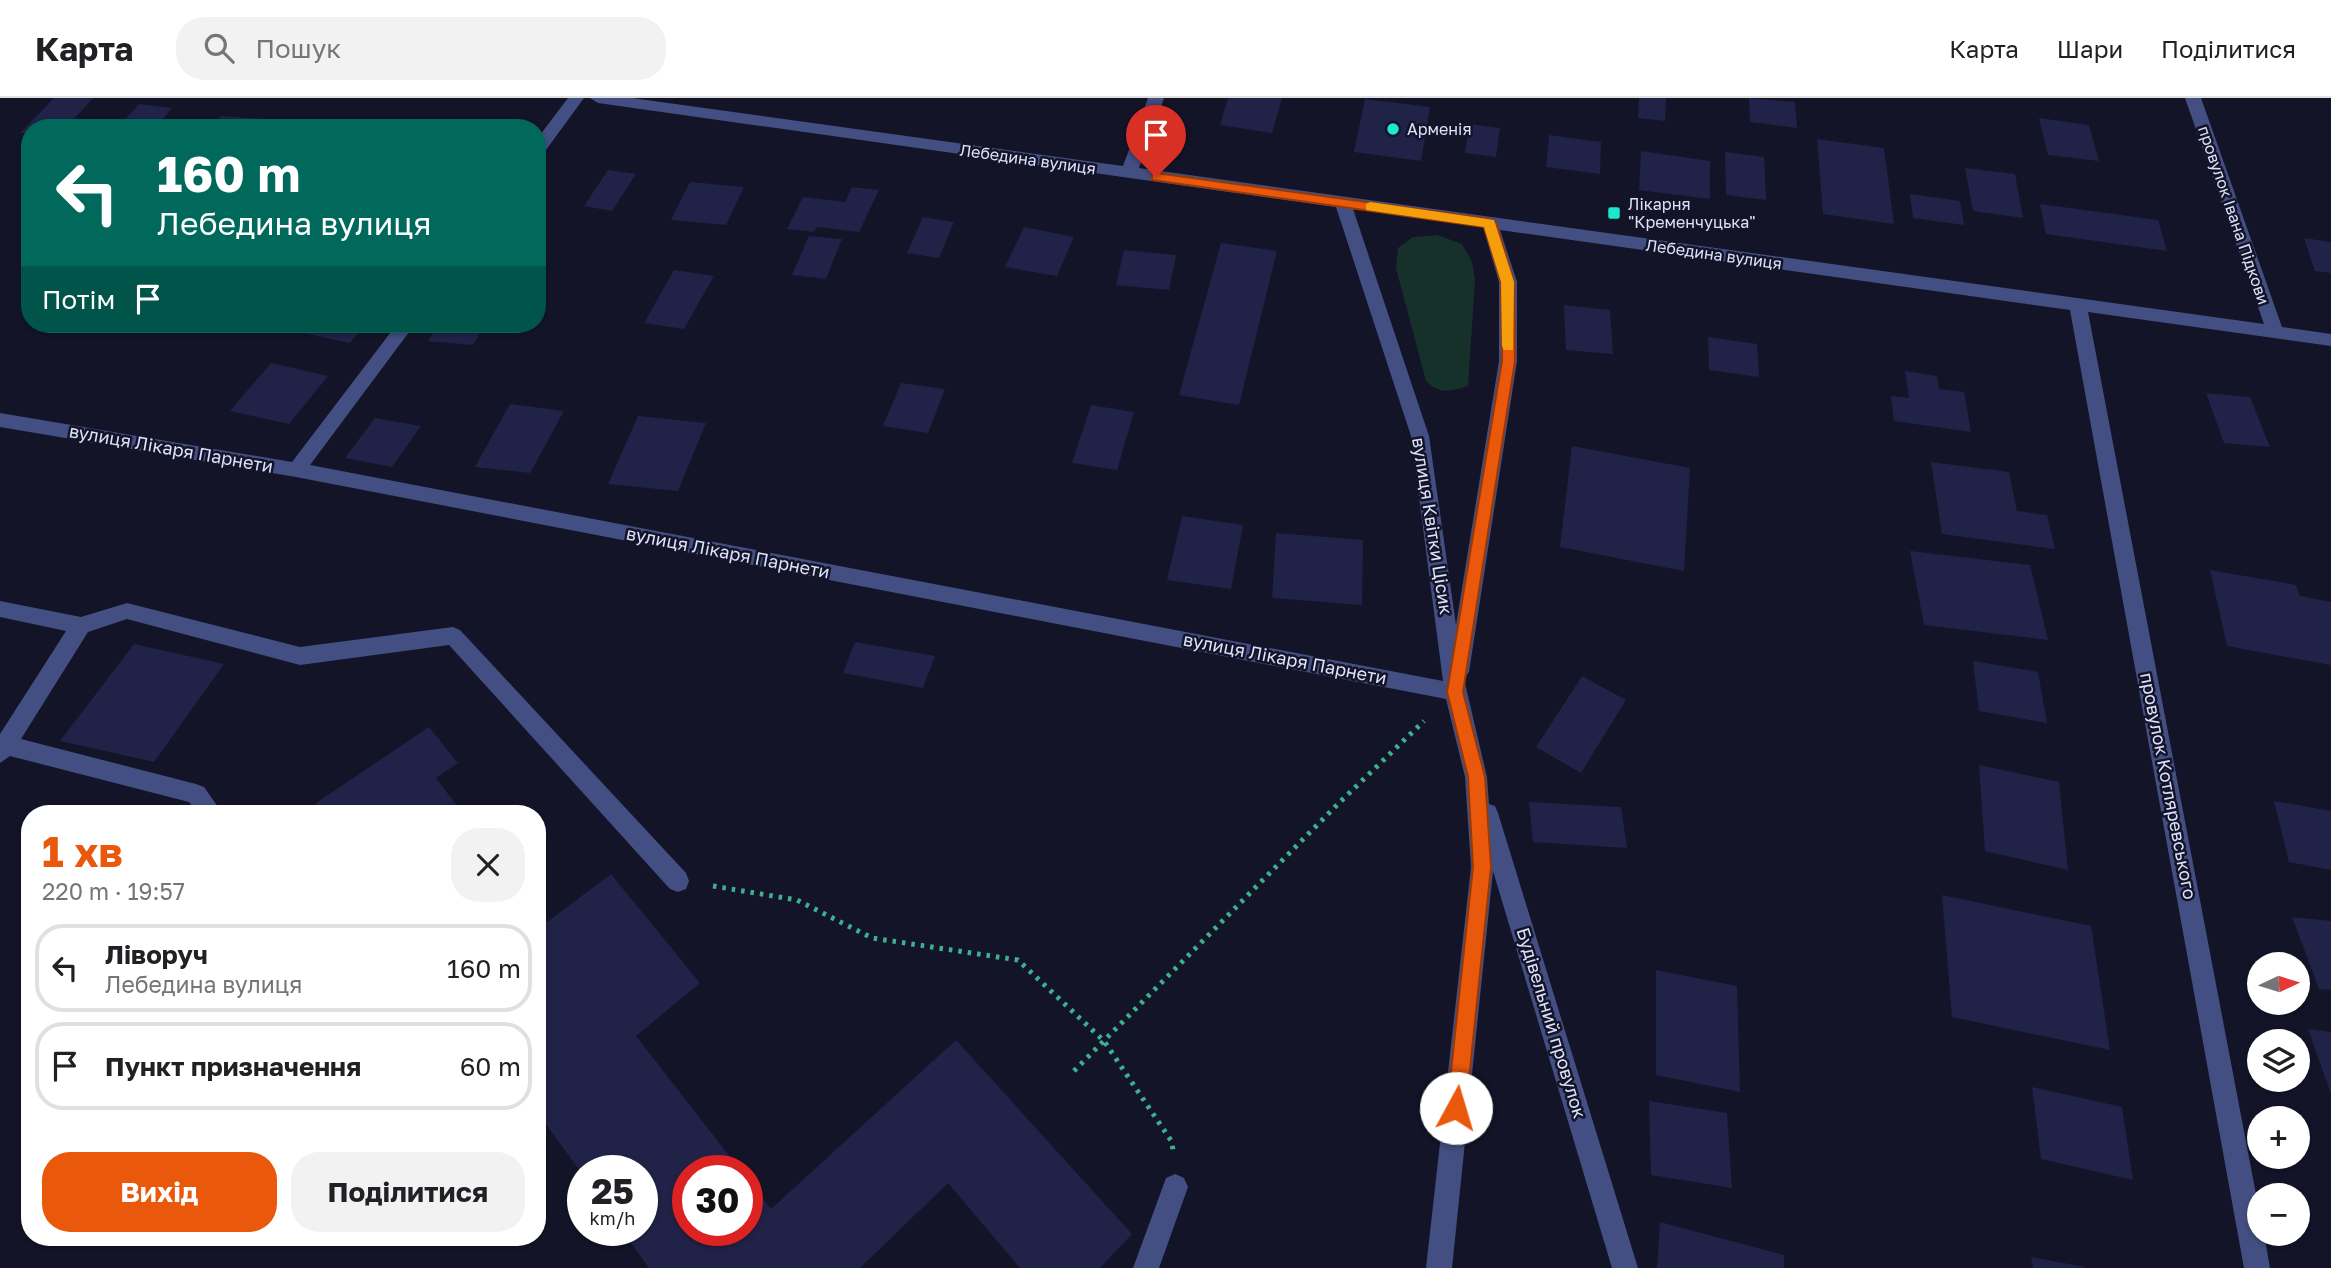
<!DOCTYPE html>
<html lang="uk">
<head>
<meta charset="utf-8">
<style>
  body { margin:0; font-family:"Golos Text",sans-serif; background:#f2f2f2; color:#202124; height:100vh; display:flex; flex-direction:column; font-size:26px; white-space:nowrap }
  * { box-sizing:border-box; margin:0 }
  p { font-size:23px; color:#757577 }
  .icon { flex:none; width:38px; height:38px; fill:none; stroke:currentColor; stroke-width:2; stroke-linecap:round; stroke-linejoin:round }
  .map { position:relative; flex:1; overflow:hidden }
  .details { position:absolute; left:21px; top:707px; width:525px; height:441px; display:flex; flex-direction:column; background:#fff; border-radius:28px; box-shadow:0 2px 5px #0004 }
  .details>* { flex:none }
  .banner { position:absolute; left:21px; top:21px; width:525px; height:214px; border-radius:28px; box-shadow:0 2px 5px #0004; background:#00695c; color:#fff; overflow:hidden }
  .needle { width:46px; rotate:86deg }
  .controls { position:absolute; left:2247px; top:854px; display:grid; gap:14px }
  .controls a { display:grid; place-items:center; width:63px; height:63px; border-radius:50%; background:#fff; box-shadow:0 2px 5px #0004; font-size:35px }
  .speed { position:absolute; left:567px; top:1057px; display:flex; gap:14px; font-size:35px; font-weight:700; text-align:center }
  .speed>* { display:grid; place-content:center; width:91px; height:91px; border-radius:50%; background:#fff; box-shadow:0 2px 5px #0004; line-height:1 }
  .speed small { font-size:18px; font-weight:400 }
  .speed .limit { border:10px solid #d22; background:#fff; color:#111 }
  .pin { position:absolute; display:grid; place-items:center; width:60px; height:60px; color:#fff; margin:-72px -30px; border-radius:50% 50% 50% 0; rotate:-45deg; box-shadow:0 0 7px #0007 }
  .pin .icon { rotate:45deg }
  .me { position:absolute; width:77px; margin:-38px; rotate:6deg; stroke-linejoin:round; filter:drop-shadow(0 0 5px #0008) }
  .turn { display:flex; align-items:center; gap:24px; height:147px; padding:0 21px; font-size:32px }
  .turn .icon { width:91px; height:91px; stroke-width:2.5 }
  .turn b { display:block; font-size:49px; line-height:60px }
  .then { display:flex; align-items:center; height:66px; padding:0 21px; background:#0003; gap:14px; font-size:26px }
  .round { display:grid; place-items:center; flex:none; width:74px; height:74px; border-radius:28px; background:#f2f2f2 }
  .headline { display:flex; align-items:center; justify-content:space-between; height:119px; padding:0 21px }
  h1 { font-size:42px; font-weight:700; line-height:52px; color:#ea580c }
  .primary-button { display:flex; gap:14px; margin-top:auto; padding:14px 21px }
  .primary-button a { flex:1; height:80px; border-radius:28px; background:#ea580c; color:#fff; font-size:28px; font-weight:700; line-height:80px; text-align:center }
  .primary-button a+a { background:#f2f2f2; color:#202124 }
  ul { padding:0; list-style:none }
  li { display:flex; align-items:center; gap:21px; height:88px; margin:0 14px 10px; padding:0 7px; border:4px solid #e0e0e0; border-radius:28px }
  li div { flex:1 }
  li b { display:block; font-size:26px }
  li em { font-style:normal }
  header { display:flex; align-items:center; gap:42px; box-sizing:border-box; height:98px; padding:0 35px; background:#fff; border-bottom:2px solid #e0e0e0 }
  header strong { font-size:33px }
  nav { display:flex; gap:38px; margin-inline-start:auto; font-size:24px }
  .search { width:490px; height:63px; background:#f2f2f2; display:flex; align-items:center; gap:18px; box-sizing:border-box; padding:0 24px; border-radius:28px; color:#757577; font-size:26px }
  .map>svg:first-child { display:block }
</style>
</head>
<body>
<header>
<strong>Карта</strong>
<div class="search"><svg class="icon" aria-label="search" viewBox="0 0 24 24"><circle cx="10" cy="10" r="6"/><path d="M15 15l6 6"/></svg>Пошук</div>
<nav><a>Карта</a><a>Шари</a><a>Поділитися</a></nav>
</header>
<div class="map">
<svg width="2331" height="1170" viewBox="0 0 2331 1170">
  <rect width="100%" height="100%" fill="#131428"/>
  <path fill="#16312a" d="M1437,137L1462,146L1472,164L1475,182L1468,288C1451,293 1440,297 1426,283L1396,170L1398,150L1413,139Z"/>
  <path fill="#212247" d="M54,0H93L66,30H30V36L20,35Z
    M1228,0H1282L1272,35L1220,27Z
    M1639,0H1666L1665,23L1638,20Z
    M1749,0L1795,4L1797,30L1750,24Z
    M1365,1L1430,9L1421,63L1354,54Z
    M139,6L172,10L155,30H118Z
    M221,18L264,21L257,30H211Z
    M2039,20L2089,27L2099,63L2048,57Z
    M1469,26L1500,30L1496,59L1465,55Z
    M1549,37L1601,44L1600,76L1546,69Z
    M1817,41L1884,50L1894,126L1823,116Z
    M1641,53L1710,63V101L1639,92Z
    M1725,54L1764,59L1766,102L1726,97Z
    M1965,70L2015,76L2023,120L1973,113Z
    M608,72L636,76L612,113L584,108Z
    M690,84L744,89L726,127L671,122Z
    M852,89L879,92L859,134L817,129L814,134L787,131L803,99L845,104Z
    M1910,96L1960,103L1964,127L1913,120Z
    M2040,106L2158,122L2167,153L2046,136Z
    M923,119L954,124L939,160L907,155Z
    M1024,129L1074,139L1057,178L1005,169Z
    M809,138L842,141L826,181L792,177Z
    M2304,140L2331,144V175L2315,173Z
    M1221,145L1277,153L1239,307L1179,297Z
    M1124,152L1176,157L1169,192L1116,187Z
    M674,172L714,178L684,231L644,225Z
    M1564,207L1610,212L1613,256L1566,252Z
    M312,226H366L350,245L304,235Z
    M438,226H485L473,247L428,243Z
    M1708,239L1757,246L1759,279L1709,272Z
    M271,265L328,278L289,326L230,313Z
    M1905,273L1937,278L1939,291L1964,294L1971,334L1894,323L1891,298L1909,300Z
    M901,285L945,291L928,335L883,328Z
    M2206,295L2250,299L2270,349L2224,345Z
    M510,306L564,313L530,375L475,369Z
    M1091,307L1134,314L1117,372L1072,365Z
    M638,318L706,325L678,393L608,386Z
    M375,320L421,328L392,369L345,360Z
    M1572,348L1690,370L1684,473L1560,449Z
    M1931,364L2009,374L2017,413L2047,417L2055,451L1942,436Z
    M1182,418L1243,427L1231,491L1167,482Z
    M1276,435L1363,442L1362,507L1272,500Z
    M1910,453L2030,467L2048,542L1924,527Z
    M2210,472L2296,487L2300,498L2331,504V567L2227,548Z
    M855,544L935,558L923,590L843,575Z
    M134,546L224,566L154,664L60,643Z
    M1973,563L2038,574L2047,625L1979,613Z
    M1582,578L1626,602L1581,675L1536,649Z
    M429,629L458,665L436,680L463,716H323L316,705Z
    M1979,667L2059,684L2068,772L1985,753Z
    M2274,703L2331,713V772L2289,764Z
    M1529,704L1621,709L1627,750L1533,744Z
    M611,776L700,885L636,938L741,1073H688V1132H747V1081L771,1111L956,942L1132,1136L1100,1170H1020L948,1085L860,1170H649L622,1132H642V1073H583V1077L537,1014V811L547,824Z
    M1942,797L2091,828L2110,952L1952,919Z
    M2292,819L2331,823V892L2319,891Z
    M1656,872L1737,888L1740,994L1656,977Z
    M2308,931L2331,934V996Z
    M2032,989L2122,1009L2133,1082L2041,1061Z
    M1649,1003L1727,1015L1732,1090L1651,1077Z
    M1660,1124L1784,1157V1170H1657Z
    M2031,1159L2085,1169V1170H2033Z"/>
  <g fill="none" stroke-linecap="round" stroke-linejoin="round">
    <path stroke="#3db08e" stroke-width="5" stroke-dasharray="3.5 6" stroke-linecap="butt" d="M713,788L797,802L872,840L1018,862L1104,943L1172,1044L1173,1053
      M1074,973L1340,704L1424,623"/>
    <path fill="#434f82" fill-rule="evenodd" d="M568,0H584L543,56L537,57V41Z
      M590,0H632L1123,68L1148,0H1164L1139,70L2264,226L2185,0H2201L2282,229L2331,236V248L2088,214L2259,1112V1136H2264L2270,1170H2244L2070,212L1500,132L1517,184V263L1469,574L1464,581L1487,679L1489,706L1495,708L1498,715L1638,1170H1612L1493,773L1452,1170H1426L1471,769L1465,679L1446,601L296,379L0,329V315L292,364L397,226H415L310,367L1443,583L1411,338L1336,109L598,5ZM1353,111L1483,129L1499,184V263L1456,527L1429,338Z
      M0,503L81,519L127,505L300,549L453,529L460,532L686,775L689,783L686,791L678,794L670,791L449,547L300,567L127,521L88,534L21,641L196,686L204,689L223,716H198L189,704L10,658L0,665V636L66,533L0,519Z
      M1175,1076L1184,1080L1188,1089L1159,1170H1133L1166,1080Z"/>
  </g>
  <path fill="#ea580c" stroke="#983908" stroke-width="2" d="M1156,75L1490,121L1496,125L1514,184L1515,263L1463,594L1485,679L1491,769L1466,1010L1463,1016L1456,1019L1449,1016L1447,1010L1473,769L1468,679L1447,594L1502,263L1501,184L1484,129L1152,82V76Z"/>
  <path fill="#f59e0b" d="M1370,104L1494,122L1514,184L1513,252H1504L1502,248L1501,184L1484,129L1366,112V106Z"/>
  <g fill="#1ce8cd" stroke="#131428" stroke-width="2.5">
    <circle cx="1393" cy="31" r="7"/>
    <rect x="1607" y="108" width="14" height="14" rx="3.5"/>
  </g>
  <g text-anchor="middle" stroke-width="5" stroke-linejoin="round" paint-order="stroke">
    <g font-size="16" fill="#dde1fc" stroke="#131428" text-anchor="start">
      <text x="1407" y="37">Арменія</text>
      <text x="1628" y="112">Лікарня<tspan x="1628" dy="18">"Кременчуцька"</tspan></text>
    </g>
    <g font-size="16" fill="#dde1fc" stroke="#131428">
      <text transform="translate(1028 61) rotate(8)" y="6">Лебедина вулиця</text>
      <text transform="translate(2234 117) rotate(71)" y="6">провулок Івана Підкови</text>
      <text transform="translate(1714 156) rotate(8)" y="6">Лебедина вулиця</text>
    </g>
    <g font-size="18" fill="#dde1fc" stroke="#131428">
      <text transform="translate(171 351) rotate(10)" y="6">вулиця Лікаря Парнети</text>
      <text transform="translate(1432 428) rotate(81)" y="6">вулиця Квітки Цісик</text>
      <text transform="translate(728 455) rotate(11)" y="6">вулиця Лікаря Парнети</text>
      <text transform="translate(1285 561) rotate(11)" y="6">вулиця Лікаря Парнети</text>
      <text transform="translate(2168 688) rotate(79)" y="6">провулок Котляревського</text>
      <text transform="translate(1551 925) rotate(73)" y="6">Будівельний провулок</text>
    </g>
  </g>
</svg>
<div class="controls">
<a><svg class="needle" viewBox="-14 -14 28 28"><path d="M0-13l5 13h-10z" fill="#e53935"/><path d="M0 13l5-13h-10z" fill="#757577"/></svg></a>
<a><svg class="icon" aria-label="layers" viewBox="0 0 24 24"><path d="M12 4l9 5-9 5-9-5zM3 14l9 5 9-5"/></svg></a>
<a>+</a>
<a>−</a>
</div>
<div class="speed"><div>25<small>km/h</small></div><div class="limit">30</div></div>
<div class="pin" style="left:1156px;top:79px;background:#d93025"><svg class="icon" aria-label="arrive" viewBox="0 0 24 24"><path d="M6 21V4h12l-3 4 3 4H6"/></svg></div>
<svg class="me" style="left:1456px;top:1010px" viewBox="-20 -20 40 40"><circle r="19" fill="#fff"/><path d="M0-13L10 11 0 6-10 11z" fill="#ea580c"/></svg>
<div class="banner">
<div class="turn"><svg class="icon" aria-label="left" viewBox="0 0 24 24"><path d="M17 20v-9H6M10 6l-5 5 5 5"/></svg><div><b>160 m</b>Лебедина вулиця</div></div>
<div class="then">Потім<svg class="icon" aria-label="arrive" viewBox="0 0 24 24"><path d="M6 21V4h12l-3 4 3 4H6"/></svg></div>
</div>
<section class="details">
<div class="headline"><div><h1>1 хв</h1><p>220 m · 19:57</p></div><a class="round"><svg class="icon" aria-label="close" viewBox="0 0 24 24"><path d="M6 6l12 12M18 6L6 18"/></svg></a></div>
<ul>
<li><svg class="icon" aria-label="left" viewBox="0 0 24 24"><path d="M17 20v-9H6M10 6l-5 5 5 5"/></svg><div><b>Ліворуч</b><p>Лебедина вулиця</p></div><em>160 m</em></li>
<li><svg class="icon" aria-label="arrive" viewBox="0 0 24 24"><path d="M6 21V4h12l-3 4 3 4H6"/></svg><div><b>Пункт призначення</b></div><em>60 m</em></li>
</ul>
<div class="primary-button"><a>Вихід</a><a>Поділитися</a></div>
</section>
</div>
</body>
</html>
